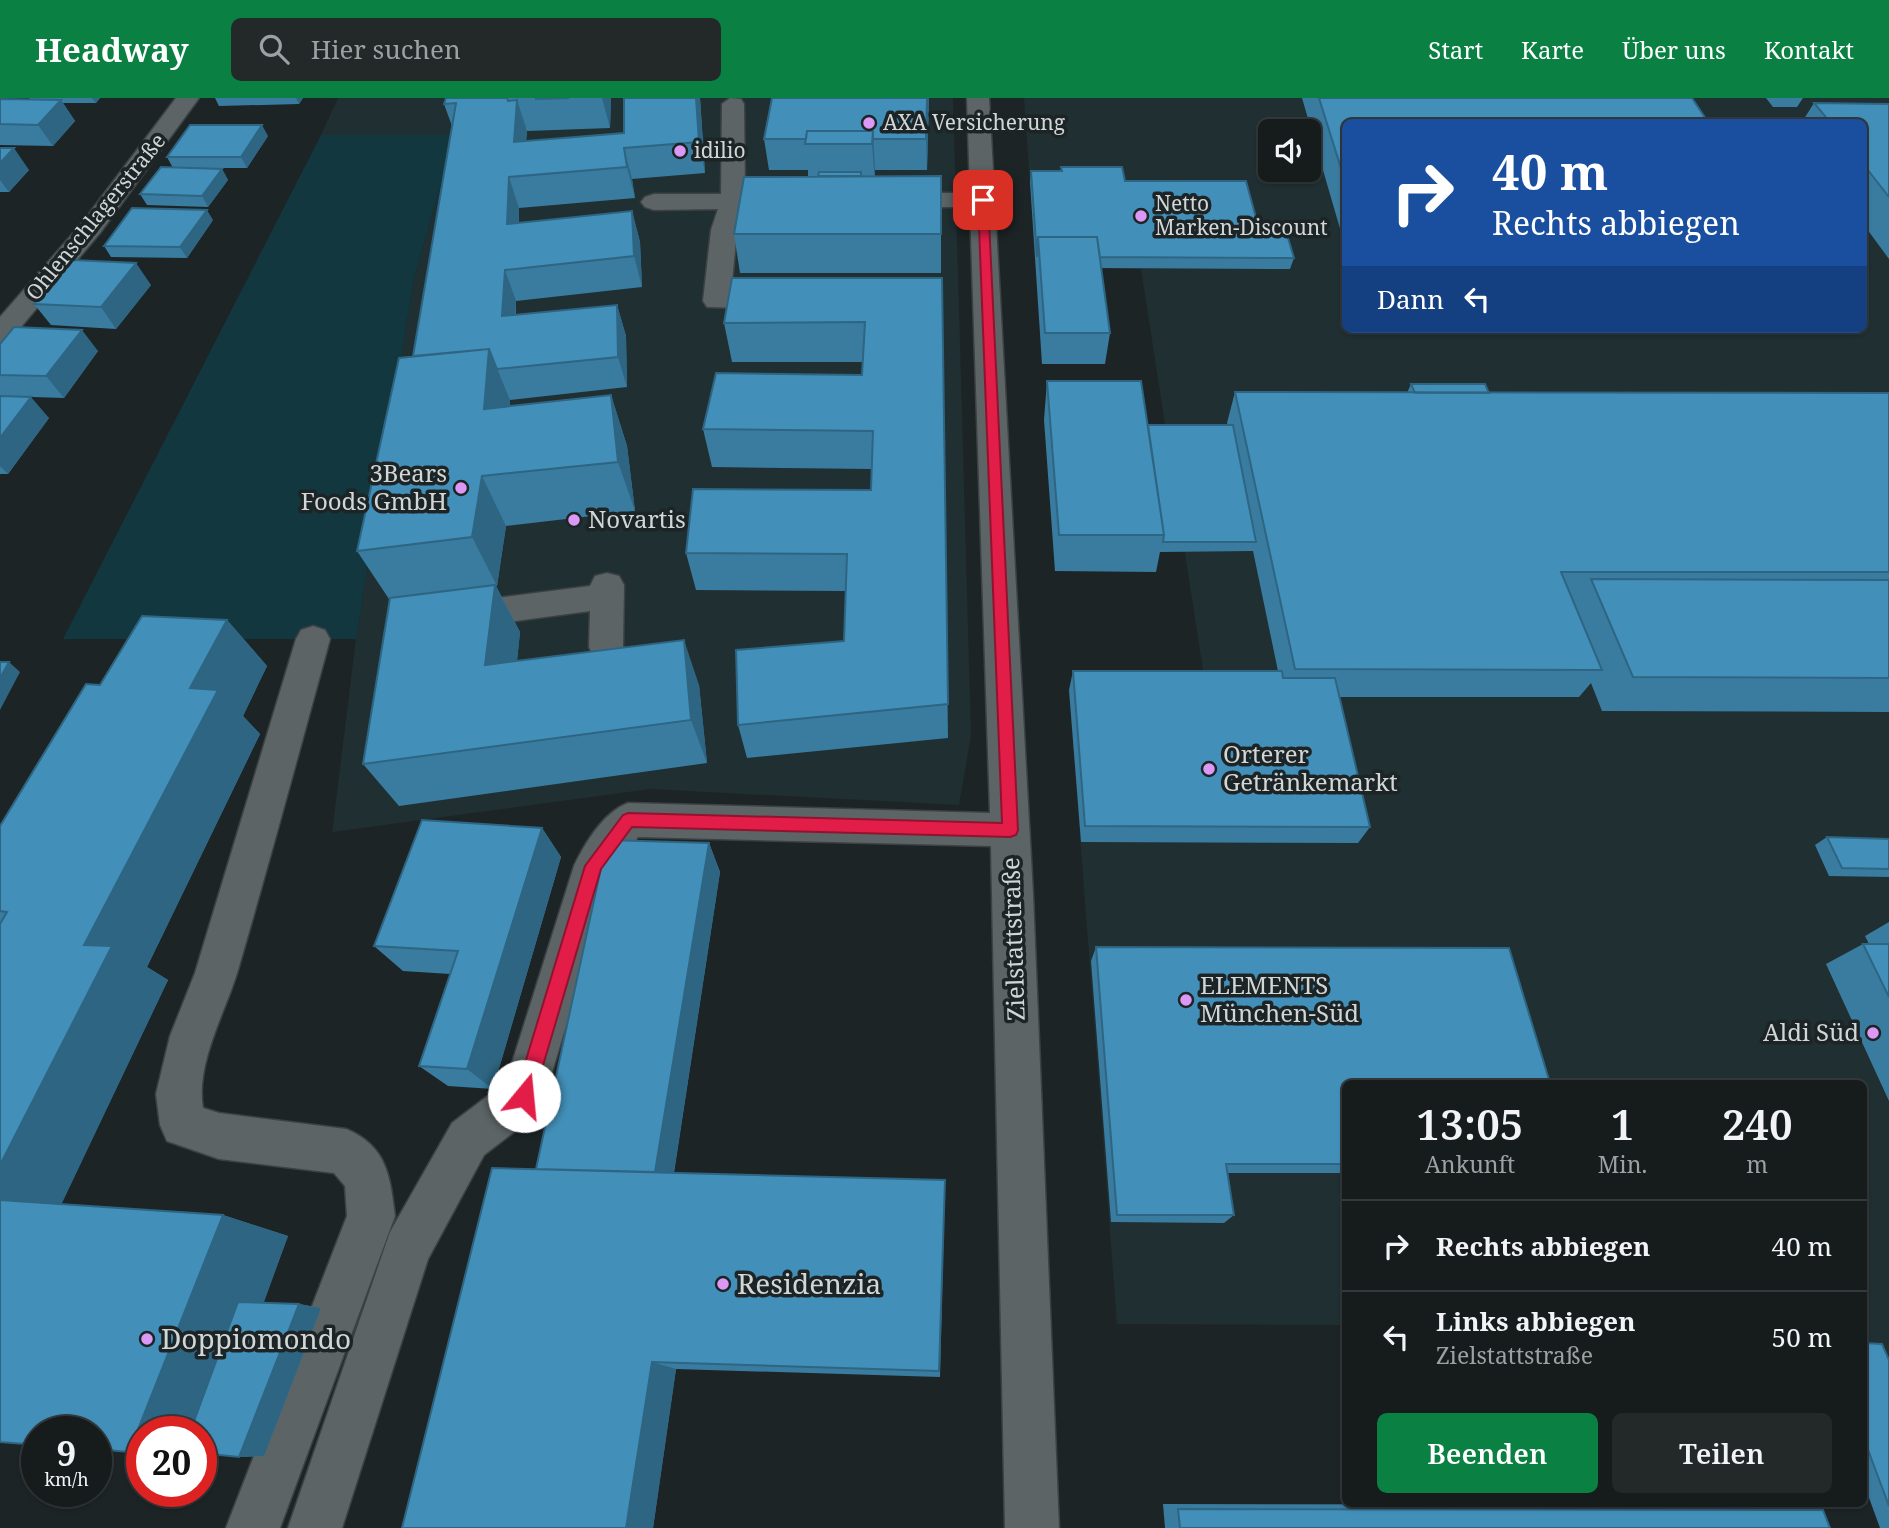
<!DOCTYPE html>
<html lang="de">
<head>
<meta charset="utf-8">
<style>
  body { margin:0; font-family:"Noto Serif",serif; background:#232829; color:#f1f3f6; height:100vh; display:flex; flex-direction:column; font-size:26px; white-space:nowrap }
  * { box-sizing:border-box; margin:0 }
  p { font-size:23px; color:#9ea1a3 }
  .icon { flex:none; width:38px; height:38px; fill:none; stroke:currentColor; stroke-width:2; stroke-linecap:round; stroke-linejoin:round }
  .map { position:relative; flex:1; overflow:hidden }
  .details { position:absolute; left:1342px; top:982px; width:525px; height:427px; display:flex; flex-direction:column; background:#161b1c; border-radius:10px; box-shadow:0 2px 5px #0004,0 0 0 2px #35393b }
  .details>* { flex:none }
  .hud { position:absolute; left:1342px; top:21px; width:525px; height:214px; border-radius:10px; box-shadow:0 2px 5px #0004,0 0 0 2px #35393b; background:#1a4fa0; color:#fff; overflow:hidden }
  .controls { position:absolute; left:1258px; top:21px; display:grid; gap:14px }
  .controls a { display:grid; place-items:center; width:63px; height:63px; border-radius:10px; background:#161b1c; box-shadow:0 2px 5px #0004,0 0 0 2px #35393b; font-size:35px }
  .speed { position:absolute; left:21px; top:1318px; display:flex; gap:14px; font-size:35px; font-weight:700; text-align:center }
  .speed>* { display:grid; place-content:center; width:91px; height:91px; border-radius:50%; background:#161b1c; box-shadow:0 2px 5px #0004,0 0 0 2px #35393b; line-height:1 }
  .speed small { font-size:18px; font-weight:400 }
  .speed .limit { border:10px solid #d22; background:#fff; color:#111 }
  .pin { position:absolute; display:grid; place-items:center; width:60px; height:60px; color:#fff; margin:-30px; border-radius:14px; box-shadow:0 4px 10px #0006 }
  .me { position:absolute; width:77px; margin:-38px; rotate:17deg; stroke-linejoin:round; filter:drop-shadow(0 0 5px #0008) }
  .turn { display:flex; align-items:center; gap:24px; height:147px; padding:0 35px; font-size:32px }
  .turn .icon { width:91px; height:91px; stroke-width:2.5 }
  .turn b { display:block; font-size:49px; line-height:60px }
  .then { display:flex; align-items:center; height:66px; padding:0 35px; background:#0003; gap:14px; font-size:26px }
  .eta { display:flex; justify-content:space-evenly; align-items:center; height:119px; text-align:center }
  .eta b { font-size:42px; font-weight:600; line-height:49px }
  .cta { display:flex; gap:14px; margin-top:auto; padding:14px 35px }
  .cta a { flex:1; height:80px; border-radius:10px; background:#0b8043; color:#fff; font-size:28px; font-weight:600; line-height:80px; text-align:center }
  .cta a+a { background:#232829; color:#f1f3f6 }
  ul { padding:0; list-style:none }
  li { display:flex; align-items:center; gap:21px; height:91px; padding:0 35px; border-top:2px solid #35393b }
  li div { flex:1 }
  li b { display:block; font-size:26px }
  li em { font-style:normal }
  header { display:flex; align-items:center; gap:42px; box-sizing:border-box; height:98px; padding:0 35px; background:#0b8043; color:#fff }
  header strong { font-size:33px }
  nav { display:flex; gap:38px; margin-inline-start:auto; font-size:24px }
  .search { width:490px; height:63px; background:#232829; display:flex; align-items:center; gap:18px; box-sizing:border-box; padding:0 24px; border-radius:10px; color:#9ea1a3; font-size:26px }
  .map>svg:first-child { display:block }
</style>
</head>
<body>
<header>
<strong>Headway</strong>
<div class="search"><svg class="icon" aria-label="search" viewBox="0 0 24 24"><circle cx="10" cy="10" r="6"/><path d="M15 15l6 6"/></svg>Hier suchen</div>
<nav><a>Start</a><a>Karte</a><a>Über uns</a><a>Kontakt</a></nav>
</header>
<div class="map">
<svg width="1889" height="1430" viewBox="0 0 1889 1430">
  <rect width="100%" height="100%" fill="#1d2426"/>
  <path fill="#202f32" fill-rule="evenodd" d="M338,0H953L971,637L959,707L650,691L332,734L356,541L414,181L455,37H321Z
    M1024,0H1889V1307L1864,1242V985H1346V1227L1117,1226L1069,592L1206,591L1141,171L1036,170ZM1346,24H1864V231H1346ZM1270,33H1309V72H1270Z"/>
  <path fill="#12373f" d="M321,37H455L414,181L356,541H63Z"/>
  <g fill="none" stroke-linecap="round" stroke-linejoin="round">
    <g stroke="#3c4143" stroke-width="3">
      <path id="minor" d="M176,0H199L100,135L10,242L0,245V219L82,125Z
        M730,0L741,1L744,6L745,95L801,98L805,103L801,108L743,111L737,132L731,195L790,197L794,203L790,209L780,211L707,209L703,203L711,132L718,111L654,112L645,109L641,104L645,99L654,96H721L722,6Z
        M967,0H989L1033,796L1059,1430H1005L991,748L638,739L612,775L540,1014L484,1057L428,1161L342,1430H288L390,1134L452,1025L506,984L574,768C585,745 604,714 628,705L990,715L970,109H891L882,107L879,102L882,97L891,95H970Z
        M607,475L619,478L624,487L623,549L618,559L606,563L594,559L589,549L590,513L457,531L445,527L440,518L445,509L457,505L590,488L595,478Z
        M313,528L325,532L330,541C300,651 270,762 238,872C226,913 195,966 203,1010L219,1015L346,1031C387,1048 390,1078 395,1118L280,1430H226L347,1118L345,1088L334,1075L219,1061L167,1043L160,1027L156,996L170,938L195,875L296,541L301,532Z"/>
    </g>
    <use href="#minor" fill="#5c6466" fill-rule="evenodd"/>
  </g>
  <path fill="#397ca0" d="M29,0H100L96,5H63L75,23L53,48L0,47V2L30,1Z
    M215,0H303L299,6L219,8Z
    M446,0H611L610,30L527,33L526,43L624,35L700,0L705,75L632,81L635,100L519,110V125L632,113L640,144L642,189L516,203V217L617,207L626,238L627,289L510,302V308L611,297L627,348L635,413L506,428L497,488H496L520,534L517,563L699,587L707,665L399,708L363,666L390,501H389L357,453L413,258L452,28L444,6Z
    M772,0H929L927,72H875V78H941V175H740L734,136L808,78V72H769L764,41Z
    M1302,0H1692L1346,24V134H1341Z
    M1766,0H1803L1797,9H1773Z
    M1814,5L1889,6V161L1864,127V24H1802Z
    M268,38L247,70H195L222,71L228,82L208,109L147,107L140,96L173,70L167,59Z
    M0,50L29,72L9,94H0Z
    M1061,69L1125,83L1259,131L1294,160L1290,171L1101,170L1110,235L1105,266H1042L1030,84L1031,73H1061Z
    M213,122L187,160L111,159L104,148Z
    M942,180L948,640L747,660L738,627L844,543L846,493L696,492L686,455L871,392V371L712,369L703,331L862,277L863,264H732L724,225Z
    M151,187L116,231L51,227L34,206Z
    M0,246L98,253L64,300L0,298Z
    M1047,283L1148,327H1228L1227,325L1235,294L1407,295L1411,286L1489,295H1889V614L1602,613L1591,585L1579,599H1339L1370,729L1358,745L1081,744L1069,592L1073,573H1278L1253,453L1160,454L1156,474L1055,473L1044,322Z
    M0,298L49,320L8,376H0Z
    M227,522L267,568L243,618L260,636L147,869L168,882L61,1106L223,1117L288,1138L263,1205L299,1206L321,1210L264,1358L239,1359L142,1334V1354H129L0,1344V728L100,587Z
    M542,730L561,759L493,991L448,988L419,968L450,876L403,873L374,848Z
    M1827,739L1889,741V779L1829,778L1815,747Z
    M709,745L720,774L674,1075L945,1082L940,1279L676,1271L653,1430H402L536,1071Z
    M1889,824V1003L1826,866L1863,846H1869L1865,838Z
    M1096,849L1346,985V1075H1228L1234,1117L1224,1125L1111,1124L1091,863Z
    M1864,1245L1889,1262V1430H1880L1864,1386Z
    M1163,1406L1765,1407L1823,1412L1830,1430H1165Z"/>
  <path fill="#2e6582" d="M92,0H100L96,5Z
    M296,0H303L299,6Z
    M602,0H611L610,30Z
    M696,0H700L705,75L699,44Z
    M927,0H929L927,72L926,41Z
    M61,2L75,23L53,48L38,27Z
    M517,2L527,33L524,74L514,44Z
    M262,27L268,38L247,70L241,59Z
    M873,33L875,72V85L872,46Z
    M14,50L29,72L9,94L0,82V65Z
    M624,50L632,81L635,100L627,69Z
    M222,71L228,82L208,109L202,98Z
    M509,79L519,110L518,157L507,126Z
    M207,112L213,122L187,160L180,149Z
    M632,113L640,144L642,189L634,158Z
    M136,165L151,187L116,231L101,209Z
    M505,172L516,203L514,249L502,218Z
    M617,207L626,238L627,289L618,259Z
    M82,232L98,253L64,300L46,278Z
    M489,251L510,302L507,362L484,311Z
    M611,297L627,348L635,413L618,364Z
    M31,299L49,320L8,376L0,368V340Z
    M482,378L506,428L497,488L472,439Z
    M495,487L520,534L512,612L485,567Z
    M227,522L267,568L243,618L260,636L147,869L168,882L54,1122L0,1217V1067L84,847L190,590Z
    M684,542L699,587L707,665L691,622Z
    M9,564L20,574L0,612V580Z
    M542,730L561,759L493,991L467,971Z
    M709,745L720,774L671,1093L654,1078Z
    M223,1117L288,1138L210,1353L201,1334H142V1354H129Z
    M299,1206L321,1210L264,1358L239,1359Z
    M652,1264L676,1271L653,1430H626Z"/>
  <path fill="#4290ba" stroke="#2e6582" stroke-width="2" d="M446,0H507L508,3L517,2L514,44L624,35V0H696L699,44L624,50L627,69L509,79L507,126L632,113L634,158L505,172L502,218L617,207L618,259L497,271L489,251L413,258L456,5L444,6Z
    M536,0H569L536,1Z
    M772,0H927L926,41H873V33H807L806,41H764Z
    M1319,0H1692L1708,24H1346V86Z
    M1,1L61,2L38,27L0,26V2Z
    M1814,5L1889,6V99L1864,67V24H1830Z
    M190,27H262L241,59H167Z
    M807,33H873L872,46H805Z
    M0,50H14L0,65Z
    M161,69L222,71L202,98L140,96Z
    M1061,69H1122L1125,83H1246L1259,131L1285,130L1294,160L1100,159L1097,139H1038L1037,159L1031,73H1062Z
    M819,74H861V78H818Z
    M941,78V136H734L744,79Z
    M132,110L207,112L180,149L104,148Z
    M1038,139H1097L1110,235H1045Z
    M72,162L136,165L101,209L34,206Z
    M732,180H942L948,606L738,627L736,552L844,543L847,456L686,455L693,391L871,392L873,333L703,331L716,275L862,277L865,224L724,225Z
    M14,229L82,232L46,278L0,277V246Z
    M489,251L484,311L611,297L618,364L482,378L472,439L357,453L399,260Z
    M1047,283H1141L1164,437H1059Z
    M1411,286H1485L1489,295H1415Z
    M1235,294L1889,295V474H1561L1602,572L1295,571Z
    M0,298L31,299L0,340Z
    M1148,327H1233L1256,444H1163L1164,437Z
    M1591,481L1889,482V580L1633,579Z
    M495,487L485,567L684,542L691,622L363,666L390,500Z
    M142,518L227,522L190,590L218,592L84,847L112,848L0,1067V826L7,814L0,813V728L86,586L100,587Z
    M0,564H9L0,580Z
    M1073,573H1282L1283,580H1335L1370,729L1085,728Z
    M422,722L542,730L467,971L419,968L458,853L374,848Z
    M1827,739L1889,741V771L1842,770Z
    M607,742L709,745L655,1074L536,1071Z
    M1863,846H1889V899Z
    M1096,849L1509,850L1550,985H1346V1066H1226L1234,1117H1117Z
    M492,1070L945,1082L939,1273L652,1264L626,1430H402Z
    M0,1102L223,1117L129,1354L96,1351V1334H37V1347L0,1344Z
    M238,1204L299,1206L239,1359L201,1355V1334H190Z
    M1864,1245L1882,1246L1889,1262V1408L1864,1341Z
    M1178,1411L1823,1412L1830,1430H1180Z"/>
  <path fill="#e11d48" stroke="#92132f" stroke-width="2" d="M983,99L988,102L1018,732L1016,737L1010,739L632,729L601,771L534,998L531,1004L524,1007L518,1004L515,998L585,768L623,717L628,715L1002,725L978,102Z"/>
  <g fill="#db99f5" stroke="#1d2426" stroke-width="2.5">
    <circle cx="869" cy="25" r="7"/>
    <circle cx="680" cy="53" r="7"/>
    <circle cx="1141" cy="118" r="7"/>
    <circle cx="461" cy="390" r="7"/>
    <circle cx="574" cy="422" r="7"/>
    <circle cx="1209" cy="671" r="7"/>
    <circle cx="1186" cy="902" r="7"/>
    <circle cx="1873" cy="935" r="7"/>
    <circle cx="723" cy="1186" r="7"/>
    <circle cx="147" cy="1241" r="7"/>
  </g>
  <g text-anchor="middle" stroke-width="7" stroke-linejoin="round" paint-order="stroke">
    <g font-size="21" fill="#d1d6d7" stroke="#1d2426" text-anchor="start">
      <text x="883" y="32">AXA Versicherung</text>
      <text x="694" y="60">idilio</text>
      <text x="1155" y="113">Netto<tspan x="1155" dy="24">Marken-Discount</tspan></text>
    </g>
    <g font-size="21" fill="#d1d6d7" stroke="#1d2426">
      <text transform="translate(96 119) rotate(-51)" y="7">Ohlenschlagerstraße</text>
    </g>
    <g font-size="24" fill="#d1d6d7" stroke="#1d2426" text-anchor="start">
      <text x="447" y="384" text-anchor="end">3Bears<tspan x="447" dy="28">Foods GmbH</tspan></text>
      <text x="588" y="430">Novartis</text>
      <text x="1223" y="665">Orterer<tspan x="1223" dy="28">Getränkemarkt</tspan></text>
      <text x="1200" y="896">ELEMENTS<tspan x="1200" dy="28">München-Süd</tspan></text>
      <text x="1859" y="943" text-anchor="end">Aldi Süd</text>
    </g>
    <g font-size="24" fill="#d1d6d7" stroke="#1d2426">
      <text transform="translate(1014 841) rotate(-92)" y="8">Zielstattstraße</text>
    </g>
    <g font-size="28" fill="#d1d6d7" stroke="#1d2426" text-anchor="start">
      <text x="737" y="1196">Residenzia</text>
      <text x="161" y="1251">Doppiomondo</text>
    </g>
  </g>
</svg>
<div class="controls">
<a><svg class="icon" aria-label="sound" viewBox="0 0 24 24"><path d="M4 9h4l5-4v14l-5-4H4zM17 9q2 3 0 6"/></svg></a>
</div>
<div class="speed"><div>9<small>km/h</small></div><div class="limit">20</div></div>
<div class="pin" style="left:983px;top:102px;background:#d93025"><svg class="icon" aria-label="arrive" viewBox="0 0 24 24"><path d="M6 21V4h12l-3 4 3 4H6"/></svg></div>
<svg class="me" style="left:524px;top:998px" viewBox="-20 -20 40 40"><circle r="19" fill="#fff"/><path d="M0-13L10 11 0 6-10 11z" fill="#e11d48"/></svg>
<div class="hud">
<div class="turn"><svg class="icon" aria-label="right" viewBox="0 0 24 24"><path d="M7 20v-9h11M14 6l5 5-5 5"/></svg><div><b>40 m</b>Rechts abbiegen</div></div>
<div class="then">Dann<svg class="icon" aria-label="left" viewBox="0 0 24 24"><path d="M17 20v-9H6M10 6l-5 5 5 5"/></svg></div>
</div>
<section class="details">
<div class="eta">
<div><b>13:05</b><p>Ankunft</p></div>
<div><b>1</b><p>Min.</p></div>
<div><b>240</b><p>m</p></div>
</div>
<ul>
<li><svg class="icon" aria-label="right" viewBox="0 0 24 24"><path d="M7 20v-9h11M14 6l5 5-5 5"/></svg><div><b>Rechts abbiegen</b></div><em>40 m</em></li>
<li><svg class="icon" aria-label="left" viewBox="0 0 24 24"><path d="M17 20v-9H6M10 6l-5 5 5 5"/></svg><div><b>Links abbiegen</b><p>Zielstattstraße</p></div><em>50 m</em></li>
</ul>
<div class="cta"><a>Beenden</a><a>Teilen</a></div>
</section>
</div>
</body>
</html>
